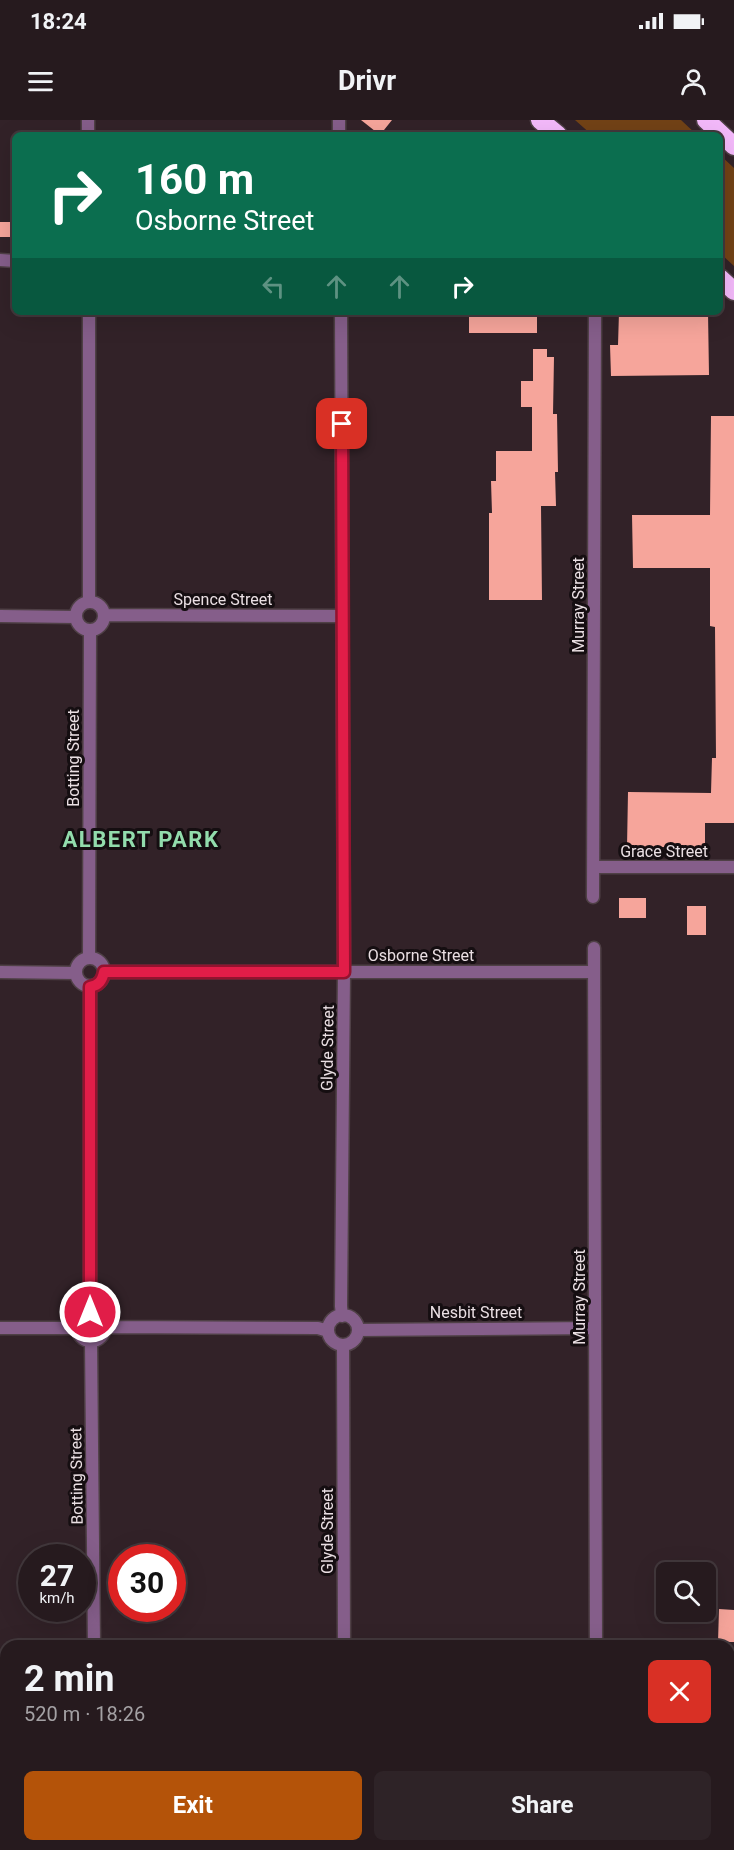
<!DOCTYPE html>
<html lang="en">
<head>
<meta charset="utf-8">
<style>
  body { margin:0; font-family:Roboto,sans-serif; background:#2e2327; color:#f1f3f6; height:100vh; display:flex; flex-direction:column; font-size:22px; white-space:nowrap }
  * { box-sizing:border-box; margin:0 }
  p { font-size:20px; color:#a4a1a4 }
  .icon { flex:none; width:33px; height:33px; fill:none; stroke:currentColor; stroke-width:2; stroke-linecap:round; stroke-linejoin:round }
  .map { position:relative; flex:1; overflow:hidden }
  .drawer { position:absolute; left:0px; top:1520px; width:735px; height:212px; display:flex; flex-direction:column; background:#261a1e; border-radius:18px 18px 0 0; box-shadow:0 6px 24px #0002,0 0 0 2px #42383c }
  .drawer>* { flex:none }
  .banner { position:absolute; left:12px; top:12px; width:711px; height:183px; border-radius:9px; box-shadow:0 6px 24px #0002,0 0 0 2px #42383c; background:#0b6e4f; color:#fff; overflow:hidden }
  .controls { position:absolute; left:656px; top:1442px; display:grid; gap:12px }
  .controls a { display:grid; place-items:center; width:60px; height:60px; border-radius:9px; background:#261a1e; box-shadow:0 6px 24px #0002,0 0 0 2px #42383c; font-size:30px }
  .speed { position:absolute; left:18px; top:1424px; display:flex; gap:12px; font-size:30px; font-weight:700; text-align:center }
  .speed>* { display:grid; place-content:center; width:78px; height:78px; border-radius:50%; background:#261a1e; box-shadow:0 6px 24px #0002,0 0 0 2px #42383c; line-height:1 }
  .speed small { font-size:15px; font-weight:400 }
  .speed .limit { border:9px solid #d22; background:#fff; color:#111 }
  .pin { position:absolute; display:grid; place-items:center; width:51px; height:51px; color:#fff; margin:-26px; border-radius:12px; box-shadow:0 3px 9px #0006 }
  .me { position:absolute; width:66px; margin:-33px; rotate:0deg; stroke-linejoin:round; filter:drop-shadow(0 0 4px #0008) }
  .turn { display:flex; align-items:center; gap:21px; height:126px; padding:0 24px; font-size:27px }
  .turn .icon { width:78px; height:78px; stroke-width:2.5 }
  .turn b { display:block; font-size:42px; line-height:51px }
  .lanes { display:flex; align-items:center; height:57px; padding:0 24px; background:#0003; justify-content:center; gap:30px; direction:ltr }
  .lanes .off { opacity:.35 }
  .round { display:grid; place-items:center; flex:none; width:63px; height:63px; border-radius:9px; background:#2e2327 }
  .headline { display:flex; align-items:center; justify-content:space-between; height:102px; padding:0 24px }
  h1 { font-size:36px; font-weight:700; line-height:45px }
  .button { display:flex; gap:12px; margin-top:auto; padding:12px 24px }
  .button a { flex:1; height:69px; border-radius:9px; background:#b45309; color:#fff; font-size:24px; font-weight:700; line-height:69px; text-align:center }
  .button a+a { background:#2e2327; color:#f1f3f6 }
  .status { display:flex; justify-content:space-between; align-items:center; height:42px; padding:0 30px; background:#261a1e; direction:ltr }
  .status svg { height:16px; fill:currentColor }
  header { display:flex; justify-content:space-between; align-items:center; height:78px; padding:0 24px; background:#261a1e; font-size:27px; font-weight:700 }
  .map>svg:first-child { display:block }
</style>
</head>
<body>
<div class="status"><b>18:24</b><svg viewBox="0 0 49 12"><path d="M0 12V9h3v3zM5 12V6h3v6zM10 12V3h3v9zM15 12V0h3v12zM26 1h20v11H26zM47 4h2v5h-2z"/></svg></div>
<header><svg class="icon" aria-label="menu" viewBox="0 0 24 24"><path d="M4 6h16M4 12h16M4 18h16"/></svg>Drivr<svg class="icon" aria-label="person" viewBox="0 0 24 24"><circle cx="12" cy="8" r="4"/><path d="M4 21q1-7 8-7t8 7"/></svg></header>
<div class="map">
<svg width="734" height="1730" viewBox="0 0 734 1730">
  <rect width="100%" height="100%" fill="#322228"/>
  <path fill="#724216" d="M575,0H681L697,15H592Z
    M720,35L734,48V146L720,133Z"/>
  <path fill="#f6a59b" d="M361,0H392L380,15Z
    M0,102H13V117H0Z
    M469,192H537V213H469Z
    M619,192H708L709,255L611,256L610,225H618Z
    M533,229H547V237H554L553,294H557L558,352H555L556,386H541L542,480H489V393H492L491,361H496V331H532V287H521V261H533Z
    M711,296H734V703H705V727H627L628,672L711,673L712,638H716L715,507L710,506V448H633L632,395H710Z
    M619,778H646V798H619Z
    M687,786H706V815H687Z
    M719,1489L734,1490V1522H718Z"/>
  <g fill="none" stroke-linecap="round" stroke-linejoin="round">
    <g stroke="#4f4046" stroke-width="15">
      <path id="street" d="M88,0V15
        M339,0V15
        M0,140L15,141
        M89,192V481
        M341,192L344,852L341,1186L342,1196
        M76 496a14 14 0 1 1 28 0a14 14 0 1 1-28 0Z
        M105,495L342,496
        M0,496L75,497
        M594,747H734
        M593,777L595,192
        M594,828L596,1526
        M76 852a14 14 0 1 1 28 0a14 14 0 1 1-28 0Z
        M89,838L90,510
        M0,852L75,853
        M104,852H594
        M77 1207a14 14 0 1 1 28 0a14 14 0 1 1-28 0Z
        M90,1193V867
        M328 1210a15 15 0 1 1 30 0a15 15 0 1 1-30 0Z
        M105,1207L318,1208L328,1211
        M0,1208H76
        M358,1210L595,1208
        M91,1222L94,1526
        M343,1225L344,1526
        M0,1557L6,1556
        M344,1725V1730
        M95,1730V1725"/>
    </g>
    <g stroke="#4f4046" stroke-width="15">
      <path id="secondary" d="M729,1573L734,1568
        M580,1730L584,1725"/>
    </g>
    <g stroke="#4f4046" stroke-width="21">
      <path id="highway" d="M540,0L558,15
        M706,0L734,26
        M720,158L734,171"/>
    </g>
    <use href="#street" stroke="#855e8a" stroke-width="12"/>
    <use href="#secondary" stroke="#ba7bc2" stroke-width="12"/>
    <use href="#highway" stroke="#f3b9fa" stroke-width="18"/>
    <g stroke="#aea1a6" stroke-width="7">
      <path id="rail" d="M729,1651L734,1645
        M662,1730L666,1725"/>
    </g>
    <use href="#rail" stroke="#150e11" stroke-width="4.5" stroke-dasharray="14" stroke-linecap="butt"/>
  </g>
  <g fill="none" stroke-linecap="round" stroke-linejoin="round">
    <g stroke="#92132f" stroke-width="15">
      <path id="route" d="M90,1192V867C99,865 102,861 104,852H344L342,304"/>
    </g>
    <use href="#route" stroke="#e11d48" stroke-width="10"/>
  </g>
  <g text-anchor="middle" stroke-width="6" stroke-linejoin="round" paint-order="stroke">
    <g font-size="16" fill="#eadfe3" stroke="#150e11">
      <text x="223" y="485">Spence Street</text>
      <text transform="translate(578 485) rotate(-90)" y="6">Murray Street</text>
      <text transform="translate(73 638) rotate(-90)" y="6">Botting Street</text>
      <text x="664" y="737">Grace Street</text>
      <text x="421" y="841">Osborne Street</text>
      <text transform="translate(327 928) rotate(-89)" y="6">Glyde Street</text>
      <text transform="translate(579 1177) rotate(-90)" y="6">Murray Street</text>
      <text x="476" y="1198">Nesbit Street</text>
      <text transform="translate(76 1356) rotate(-91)" y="6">Botting Street</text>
      <text transform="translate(327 1411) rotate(-90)" y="6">Glyde Street</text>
    </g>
    <g font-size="22" font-weight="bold" letter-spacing="1.5" fill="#92dcac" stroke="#150e11">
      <text x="141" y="727">ALBERT PARK</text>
    </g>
  </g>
</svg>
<div class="controls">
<a><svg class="icon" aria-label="search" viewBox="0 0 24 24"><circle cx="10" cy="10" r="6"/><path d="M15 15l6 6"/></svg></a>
</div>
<div class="speed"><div>27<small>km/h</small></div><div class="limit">30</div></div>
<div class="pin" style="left:342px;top:304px;background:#d93025"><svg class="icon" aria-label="arrive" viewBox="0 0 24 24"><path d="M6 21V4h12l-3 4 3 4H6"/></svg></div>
<svg class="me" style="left:90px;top:1192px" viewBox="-20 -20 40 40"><circle r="17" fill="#e11d48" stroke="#fff" stroke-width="3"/><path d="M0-11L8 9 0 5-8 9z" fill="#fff"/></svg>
<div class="banner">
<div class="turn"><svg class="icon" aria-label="right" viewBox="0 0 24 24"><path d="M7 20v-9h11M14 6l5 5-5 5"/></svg><div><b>160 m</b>Osborne Street</div></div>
<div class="lanes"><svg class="icon off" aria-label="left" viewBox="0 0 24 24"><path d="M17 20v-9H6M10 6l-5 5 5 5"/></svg><svg class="icon off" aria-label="ahead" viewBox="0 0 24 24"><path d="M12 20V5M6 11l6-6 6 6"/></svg><svg class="icon off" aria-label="ahead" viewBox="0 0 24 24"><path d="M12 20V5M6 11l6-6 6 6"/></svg><svg class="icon" aria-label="right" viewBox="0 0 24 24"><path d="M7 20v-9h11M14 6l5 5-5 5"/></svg></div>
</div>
<section class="drawer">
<div class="headline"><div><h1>2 min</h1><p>520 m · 18:26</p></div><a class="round" style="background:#d93025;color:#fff"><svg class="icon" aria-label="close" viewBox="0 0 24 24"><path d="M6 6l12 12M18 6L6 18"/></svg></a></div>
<div class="button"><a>Exit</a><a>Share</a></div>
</section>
</div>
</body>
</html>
